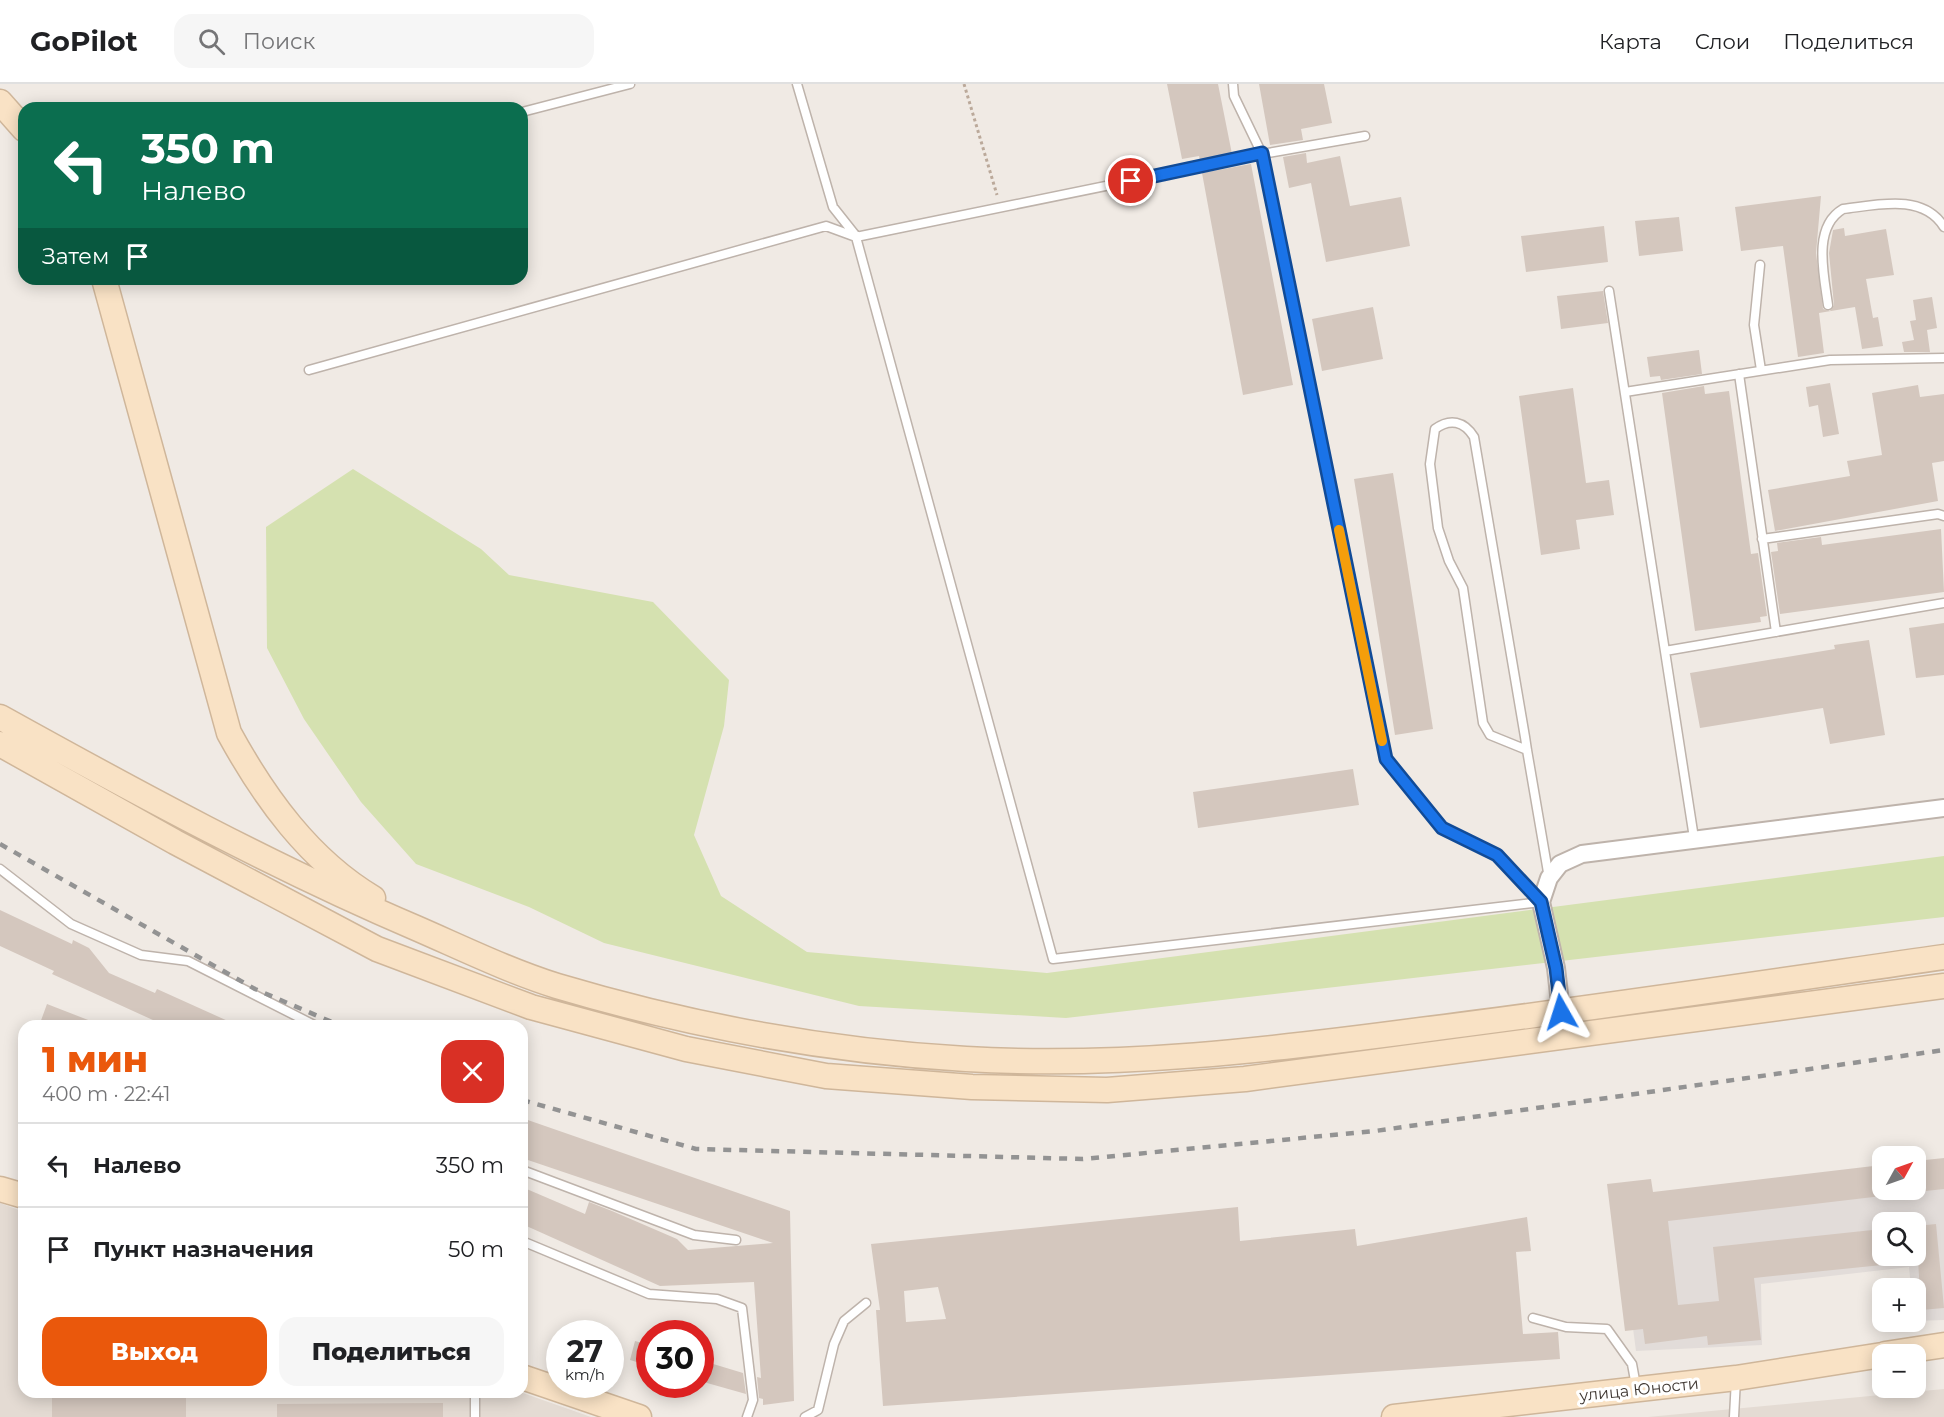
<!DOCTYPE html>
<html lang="ru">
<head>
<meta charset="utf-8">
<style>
  body { margin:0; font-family:Montserrat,sans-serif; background:#f6f6f6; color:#202124; height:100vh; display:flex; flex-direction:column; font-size:22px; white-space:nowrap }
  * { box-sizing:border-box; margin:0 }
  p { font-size:20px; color:#757577 }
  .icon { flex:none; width:33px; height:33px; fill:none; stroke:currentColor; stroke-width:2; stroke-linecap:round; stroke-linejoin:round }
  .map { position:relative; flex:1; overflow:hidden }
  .sheet { position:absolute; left:18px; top:936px; width:510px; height:378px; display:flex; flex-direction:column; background:#fff; border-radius:18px; box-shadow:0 3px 15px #0003 }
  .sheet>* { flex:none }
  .hud { position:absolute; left:18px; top:18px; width:510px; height:183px; border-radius:18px; box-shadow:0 3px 15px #0003; background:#0b6e4f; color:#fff; overflow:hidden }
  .needle { width:39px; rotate:50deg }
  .fabs { position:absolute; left:1872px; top:1062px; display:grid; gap:12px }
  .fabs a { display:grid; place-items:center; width:54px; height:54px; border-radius:12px; background:#fff; box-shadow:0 3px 15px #0003; font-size:30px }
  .speed { position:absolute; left:546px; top:1236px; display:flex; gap:12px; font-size:30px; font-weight:700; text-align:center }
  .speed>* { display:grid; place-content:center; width:78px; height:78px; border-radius:50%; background:#fff; box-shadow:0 3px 15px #0003; line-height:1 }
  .speed small { font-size:15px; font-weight:400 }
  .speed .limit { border:9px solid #d22; background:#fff; color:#111 }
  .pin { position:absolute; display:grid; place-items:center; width:51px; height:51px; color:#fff; margin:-26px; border:3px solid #fff; border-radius:50%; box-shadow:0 2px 6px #0007 }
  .me { position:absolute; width:66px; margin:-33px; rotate:354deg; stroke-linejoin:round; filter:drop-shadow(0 0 4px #0008) }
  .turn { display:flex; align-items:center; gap:21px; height:126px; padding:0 24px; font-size:27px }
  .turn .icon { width:78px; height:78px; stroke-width:2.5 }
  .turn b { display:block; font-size:42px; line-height:51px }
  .then { display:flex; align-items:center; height:57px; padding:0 24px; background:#0003; gap:12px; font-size:22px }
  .round { display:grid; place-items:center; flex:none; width:63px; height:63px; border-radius:18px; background:#f6f6f6 }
  .headline { display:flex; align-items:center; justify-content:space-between; height:102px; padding:0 24px }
  h1 { font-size:36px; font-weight:800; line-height:45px; color:#ea580c }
  .primary-button { display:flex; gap:12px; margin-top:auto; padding:12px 24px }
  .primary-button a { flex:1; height:69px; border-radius:18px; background:#ea580c; color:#fff; font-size:24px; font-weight:800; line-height:69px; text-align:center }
  .primary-button a+a { background:#f6f6f6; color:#202124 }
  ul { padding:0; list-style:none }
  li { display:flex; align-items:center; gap:18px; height:84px; padding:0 24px; border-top:2px solid #e0e0e0 }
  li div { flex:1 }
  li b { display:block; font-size:22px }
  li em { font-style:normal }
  header { display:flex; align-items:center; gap:36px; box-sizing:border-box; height:84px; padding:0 30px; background:#fff; border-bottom:2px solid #e0e0e0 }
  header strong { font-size:28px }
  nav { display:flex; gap:33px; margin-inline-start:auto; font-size:21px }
  .search { width:420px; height:54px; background:#f6f6f6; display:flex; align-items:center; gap:15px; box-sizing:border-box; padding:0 21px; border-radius:18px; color:#757577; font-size:22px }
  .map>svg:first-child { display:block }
</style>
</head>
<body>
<header>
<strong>GoPilot</strong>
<div class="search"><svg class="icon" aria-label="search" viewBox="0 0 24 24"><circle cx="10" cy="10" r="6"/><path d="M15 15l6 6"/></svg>Поиск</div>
<nav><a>Карта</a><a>Слои</a><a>Поделиться</a></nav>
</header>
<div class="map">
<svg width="1944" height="1333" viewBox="0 0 1944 1333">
  <rect width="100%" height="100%" fill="#f0eae4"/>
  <path fill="#e4dbd3" d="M0,1119L24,1128V1308H520L591,1333H0Z
    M1944,1305V1333H1648Z"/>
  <path fill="#e2dcd9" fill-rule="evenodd" d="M1944,1080V1236L1916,1237V1204H1911L1909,1183L1761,1200L1762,1261L1636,1267L1616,1115L1651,1127L1882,1089V1106H1916V1084ZM1882,1138H1916V1172H1882Z"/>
  <path fill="#d5e1b0" d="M353,385L481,465L509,491L653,518L729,596L724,642L694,751L721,812L807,868L1047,889L1944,772V833L1066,934L859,922L604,859L529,823L416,780L361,718L304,635L267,564L266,443Z"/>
  <path fill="#d4c7be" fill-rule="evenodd" d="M1167,0H1218L1232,70L1200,76L1199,72L1182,75Z
    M1259,0H1324L1332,39L1301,45L1303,56L1270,61Z
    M1306,69L1307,79L1340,72L1350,122L1401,113L1410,162L1326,178L1311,99L1289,104L1283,73Z
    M1251,80L1293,301L1243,311L1202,89Z
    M1821,112L1816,169L1823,225L1830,227L1834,221L1829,169L1833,146L1844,144L1845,152L1886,145L1894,191L1866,195L1873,234L1878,233L1883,262L1862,265L1855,223L1819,229L1824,269L1798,273L1783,162L1741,167L1735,123Z
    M1679,133L1683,167L1639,172L1635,137Z
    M1604,142L1608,178L1526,188L1521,152Z
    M1603,207L1608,239L1561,245L1557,212Z
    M1932,213L1937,244L1927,246L1930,268H1904L1902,258L1914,256L1910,237L1916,236L1913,216Z
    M1373,223L1383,275L1322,287L1312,235Z
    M1699,266L1702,290L1661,296L1660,292L1650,293L1647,273Z
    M1830,299L1839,350L1823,353L1818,321L1809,323L1806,303Z
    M1918,301L1920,313L1944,310V377L1932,379L1938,417L1775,447L1768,406L1850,392L1847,377L1882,371L1872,309Z
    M1704,302L1705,310L1729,307L1751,470L1758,469L1767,532L1760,533L1761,538L1695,547L1662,309Z
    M1573,304L1586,399L1609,396L1614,431L1576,436L1580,465L1541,471L1519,312Z
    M1393,389L1433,645L1395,651L1354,395Z
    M1941,445L1944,508L1780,530L1771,468L1778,467L1777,459L1821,453L1822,461Z
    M1944,539V591L1916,594L1909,544Z
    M1869,556L1885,651L1830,660L1823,624L1700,644L1690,589L1835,565L1834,561Z
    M1353,685L1359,721L1198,744L1193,708Z
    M0,826L72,860L73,856L89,864L109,889L155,909L157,905L239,942H166L52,890L54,887L0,862Z
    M47,920L101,941V942H39Z
    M522,1034L790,1127L794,1317L763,1321V1315L759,1314L757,1293L761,1294L754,1198L660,1202L522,1140V1103L585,1130L589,1118L612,1127L677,1155L688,1166L773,1159L522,1074Z
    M1944,1074V1105L1916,1108V1077Z
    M1882,1081V1112L1668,1137L1678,1221L1719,1217L1713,1163L1882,1145V1181L1754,1194L1761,1256L1708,1261L1707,1252L1645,1260L1643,1245L1625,1247L1607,1100L1651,1095L1653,1108Z
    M1238,1123L1240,1157L1355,1145L1357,1162L1527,1133L1531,1167L1516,1168L1523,1250L1558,1248L1560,1275L883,1322L876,1226H880L871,1160ZM938,1203L946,1235L906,1238L904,1207Z
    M1936,1140L1944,1224L1921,1226L1916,1142Z
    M635,1257L650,1261V1282L630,1276Z
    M700,1276L743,1289L746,1310L700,1297Z
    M52,1308H186V1333H52Z
    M443,1319V1333H277V1320Z"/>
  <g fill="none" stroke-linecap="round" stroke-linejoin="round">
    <g stroke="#beb3ab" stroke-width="11">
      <path id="lane" d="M797,0L833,123L856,152
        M1233,0L1234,12L1262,70L1386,675L1442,744L1497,771L1541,817
        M522,28L630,0
        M1365,52L1262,70L856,153L1053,875L1541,818
        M1760,181L1754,241L1761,286
        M1609,207L1694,754
        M1828,221C1824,191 1812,143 1843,125C1877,121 1923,109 1944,143
        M309,286L826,142L856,153
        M1739,290L1776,548
        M1625,308L1830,276L1944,274
        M1762,455L1938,430L1944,432
        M1665,567L1944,519
        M1527,666L1490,651L1483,639L1463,504L1449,477L1438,444L1430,380L1435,345C1450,334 1464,337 1474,353L1525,653L1527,666L1549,794
        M0,785L71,840L141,871L188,877L316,942
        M522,1086L694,1151L736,1156
        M522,1157L649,1210L717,1215L742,1224L753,1316L747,1333
        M1533,1234L1566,1243L1607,1245L1632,1280L1636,1302
        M475,1308V1333
        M805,1333L818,1326L834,1260L844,1237L866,1219
        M1734,1333L1736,1295"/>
    </g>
    <g stroke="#beb3ab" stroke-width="20">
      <path id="street" d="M1561,928L1556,884L1541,818L1549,794L1560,780L1582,770L1944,724"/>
    </g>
    <g stroke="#cfb69a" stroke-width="27">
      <path id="secondary" d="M0,18L24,45
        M104,195L229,649C264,713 309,776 373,814
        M0,633C137,709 273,783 416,844C462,864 509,887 557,902C691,942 826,967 966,975C1119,984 1270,966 1421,946C1596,924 1770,898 1944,873
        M0,660L175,758L377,865L531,923L686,965L826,992L972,1003L1107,1006L1245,995L1944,902
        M0,1105L24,1112
        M1885,1270L1944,1261
        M522,1293L639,1333
        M1394,1333L1736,1294L1882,1271"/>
    </g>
    <path stroke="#bba99a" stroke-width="3" stroke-dasharray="3 3" stroke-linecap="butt" d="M964,0L997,111"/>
    <use href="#lane" stroke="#fff" stroke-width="8"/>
    <use href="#street" stroke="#fff" stroke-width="16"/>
    <use href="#secondary" stroke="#f9e2c5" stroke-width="24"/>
    <path stroke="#939393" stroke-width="4.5" stroke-dasharray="8 8" stroke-linecap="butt" d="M0,760L255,905L341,942
      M522,1016L696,1065L1083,1075L1375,1047L1944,966"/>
  </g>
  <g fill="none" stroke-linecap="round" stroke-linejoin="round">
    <g stroke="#114b97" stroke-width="15">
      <path id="route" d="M1131,97L1262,69L1386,675L1442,744L1497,771L1541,818L1556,884L1561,928"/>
    </g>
    <use href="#route" stroke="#1a73e8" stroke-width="10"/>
    <path stroke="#f59e0b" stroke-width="10" d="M1339,446L1382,657"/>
  </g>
  <g text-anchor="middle" stroke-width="6" stroke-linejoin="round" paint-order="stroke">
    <g font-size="16" fill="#423a35" stroke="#fff">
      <text transform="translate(1639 1305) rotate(-6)" y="6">улица Юности</text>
    </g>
  </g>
</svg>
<div class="fabs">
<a><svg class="needle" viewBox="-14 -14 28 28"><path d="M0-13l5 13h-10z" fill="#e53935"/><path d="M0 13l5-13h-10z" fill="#757577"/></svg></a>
<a><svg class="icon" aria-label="search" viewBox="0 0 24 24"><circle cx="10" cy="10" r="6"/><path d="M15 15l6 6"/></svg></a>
<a>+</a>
<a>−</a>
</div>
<div class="speed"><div>27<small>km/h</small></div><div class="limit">30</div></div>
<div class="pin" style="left:1131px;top:97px;background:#d93025"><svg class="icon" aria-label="arrive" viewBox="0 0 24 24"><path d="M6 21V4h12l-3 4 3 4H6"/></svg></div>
<svg class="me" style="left:1561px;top:928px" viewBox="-20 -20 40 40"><path d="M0-17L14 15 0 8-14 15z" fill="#1a73e8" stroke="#fff" stroke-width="4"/></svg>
<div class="hud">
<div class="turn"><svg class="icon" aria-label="left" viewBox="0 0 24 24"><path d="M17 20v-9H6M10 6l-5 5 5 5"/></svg><div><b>350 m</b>Налево</div></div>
<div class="then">Затем<svg class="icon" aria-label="arrive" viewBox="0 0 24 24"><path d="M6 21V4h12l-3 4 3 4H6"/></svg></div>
</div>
<section class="sheet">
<div class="headline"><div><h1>1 мин</h1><p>400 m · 22:41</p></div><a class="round" style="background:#d93025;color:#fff"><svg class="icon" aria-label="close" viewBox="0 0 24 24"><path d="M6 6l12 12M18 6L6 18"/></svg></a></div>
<ul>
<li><svg class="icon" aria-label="left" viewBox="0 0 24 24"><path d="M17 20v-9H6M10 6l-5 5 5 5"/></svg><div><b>Налево</b></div><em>350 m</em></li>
<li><svg class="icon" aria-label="arrive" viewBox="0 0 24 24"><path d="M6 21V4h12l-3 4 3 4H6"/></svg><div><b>Пункт назначения</b></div><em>50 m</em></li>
</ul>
<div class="primary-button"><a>Выход</a><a>Поделиться</a></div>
</section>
</div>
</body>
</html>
